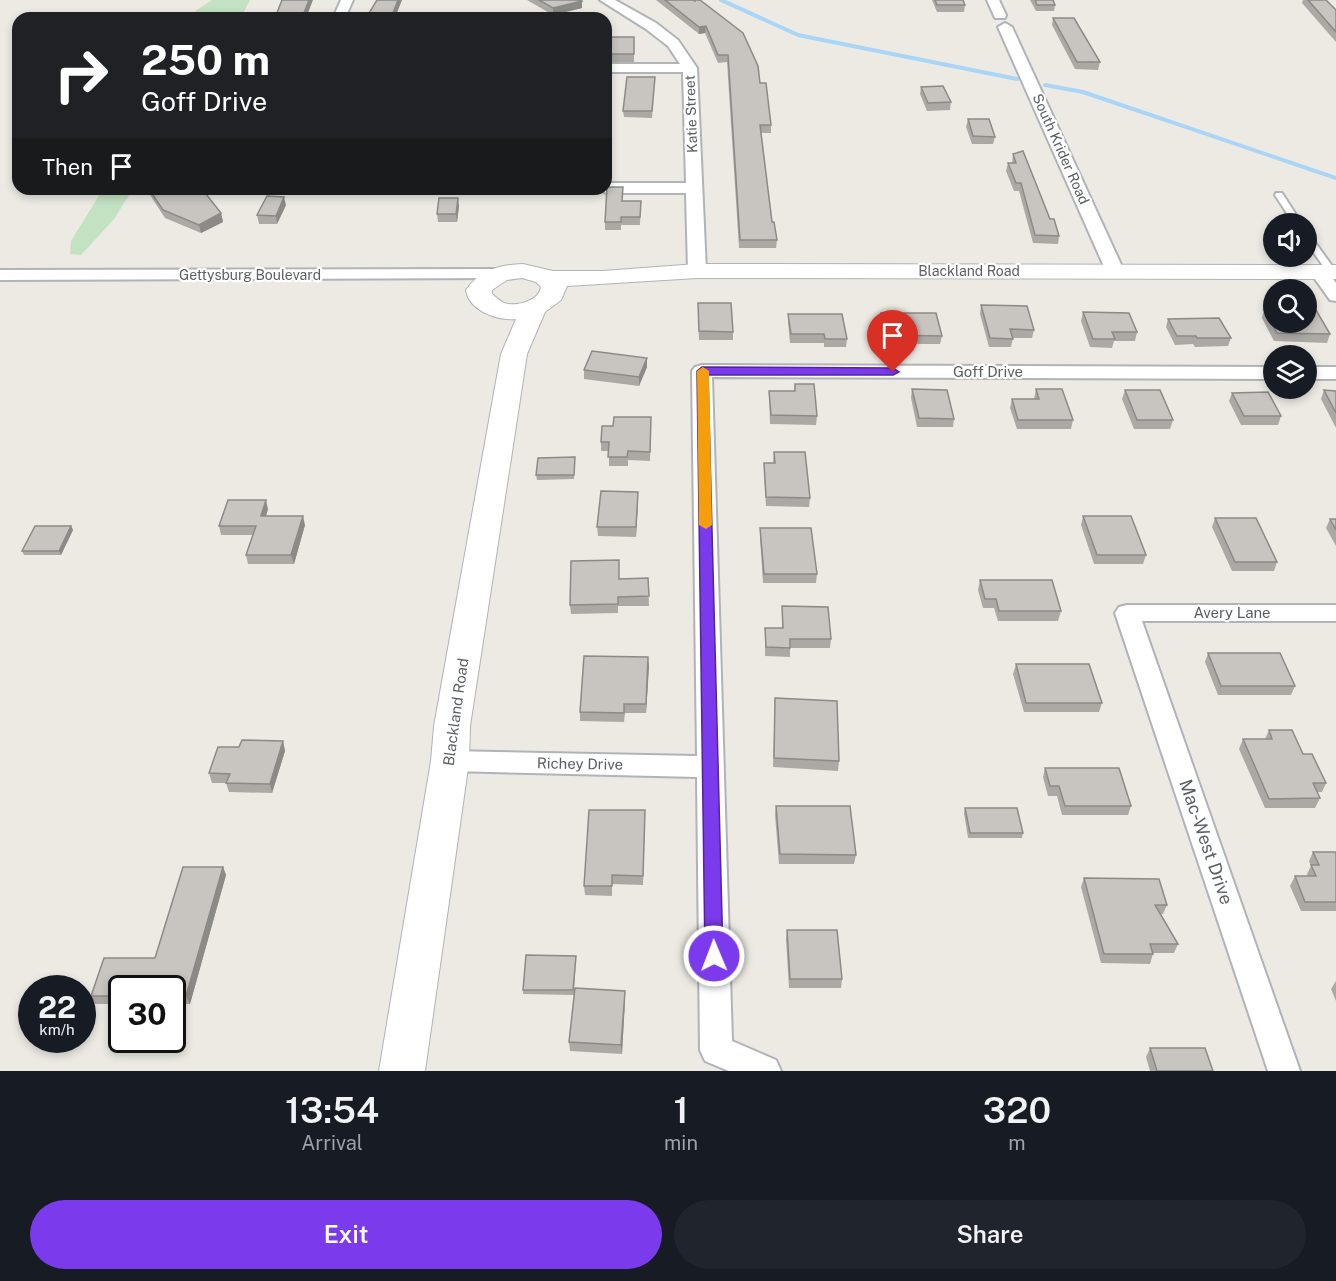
<!DOCTYPE html>
<html lang="en">
<head>
<meta charset="utf-8">
<style>
  body { margin:0; font-family:"Public Sans",sans-serif; background:#20242c; color:#f1f3f6; height:100vh; display:flex; flex-direction:column; font-size:22px; white-space:nowrap }
  * { box-sizing:border-box; margin:0 }
  p { font-size:20px; color:#9ea1a6 }
  .icon { flex:none; width:33px; height:33px; fill:none; stroke:currentColor; stroke-width:2; stroke-linecap:round; stroke-linejoin:round }
  .map { position:relative; height:1071px; overflow:hidden }
  .details { display:flex; flex-direction:column; background:#171b24; flex:1 }
  .details>* { flex:none }
  .banner { position:absolute; left:12px; top:12px; width:600px; height:183px; border-radius:18px; box-shadow:0 3px 9px #0003; background:#202124; color:#fff; overflow:hidden }
  .buttons { position:absolute; left:1263px; top:213px; display:grid; gap:12px }
  .buttons a { display:grid; place-items:center; width:54px; height:54px; border-radius:50%; background:#171b24; box-shadow:0 3px 9px #0003; font-size:30px }
  .speed { position:absolute; left:18px; top:975px; display:flex; gap:12px; font-size:30px; font-weight:700; text-align:center }
  .speed>* { display:grid; place-content:center; width:78px; height:78px; border-radius:50%; background:#171b24; box-shadow:0 3px 9px #0003; line-height:1 }
  .speed small { font-size:15px; font-weight:400 }
  .speed .limit { border:3px solid #111; border-radius:9px; background:#fff; color:#111 }
  .pin { position:absolute; display:grid; place-items:center; width:51px; height:51px; color:#fff; margin:-62px -26px; border-radius:50% 50% 50% 0; rotate:-45deg; box-shadow:0 0 6px #0007 }
  .pin .icon { rotate:45deg }
  .me { position:absolute; width:66px; margin:-33px; rotate:359deg; stroke-linejoin:round; filter:drop-shadow(0 0 4px #0008) }
  .turn { display:flex; align-items:center; gap:21px; height:126px; padding:0 30px; font-size:27px }
  .turn .icon { width:78px; height:78px; stroke-width:2.5 }
  .turn b { display:block; font-size:42px; line-height:51px }
  .then { display:flex; align-items:center; height:57px; padding:0 30px; background:#0003; gap:12px; font-size:22px }
  .eta { display:flex; justify-content:space-evenly; align-items:center; height:102px; text-align:center }
  .eta b { font-size:36px; font-weight:600; line-height:42px }
  .action { display:flex; gap:12px; margin-top:auto; padding:12px 30px }
  .action a { flex:1; height:69px; border-radius:36px; background:#7c3aed; color:#fff; font-size:24px; font-weight:600; line-height:69px; text-align:center }
  .action a+a { background:#20242c; color:#f1f3f6 }
  .map>svg:first-child { display:block }
</style>
</head>
<body>
<div class="map">
<svg width="1336" height="1071" viewBox="0 0 1336 1071">
  <rect width="100%" height="100%" fill="#eceae3"/>
  <path fill="#c2e2c2" d="M212,0H250L241,18H189L191,14Z
    M103,189H133L114,219L81,255L70,254L71,241Z"/>
  <g fill="none" stroke-linecap="round" stroke-linejoin="round">
    <path stroke="#a9d6f7" stroke-width="4" d="M721,0L798,35L1017,79
      M1045,85L1083,92L1336,178"/>
    <g stroke="#b0b3b7" stroke-width="4">
      <path id="lane" d="M1276,193H1282L1302,224H1294L1275,195Z
        M1306,234H1309L1335,270V274H1329L1306,242Z"/>
    </g>
    <g stroke="#b0b3b7" stroke-width="4">
      <path id="street" d="M341,0H353L345,18H333Z
        M600,0H615L656,23L678,40L697,68L706,271L703,275H691L688,271L686,193H606L599,189H606V183H686L683,72H606V64H680L668,46L646,29Z
        M987,0H999L1006,15L1005,18H995Z
        M1005,23L1012,27L1124,271L1121,275H1109L1106,271L998,27Z
        M1319,267L1325,268L1336,283V301L1330,300L1310,272L1313,268Z
        M499,269L505,270L508,274L505,278L0,280V270Z
        M702,365L1274,367V379L712,377L732,1041L776,1060L781,1071H729L705,1061L700,1050L697,777L450,771L441,768L437,761L441,754L450,751L697,756L692,371L695,367Z
        M1306,367H1336V379H1306Z
        M1127,605H1336V621H1142L1300,1071H1268L1115,613L1119,607Z"/>
    </g>
    <g stroke="#b0b3b7" stroke-width="2">
      <path id="secondary" d="M523,264L553,271H603L697,264L1336,265V279L697,278L567,286L561,300L545,312L527,354L470,726L469,761L425,1071H379L431,761L434,726L501,354L516,319C498,321 469,311 466,290C480,270 499,265 523,264ZM522,278L536,282L541,287C539,301 517,307 504,303C500,301 496,297 492,294V290L507,280Z"/>
    </g>
    <use href="#lane" fill="#fff" fill-rule="evenodd"/>
    <use href="#street" fill="#fff" fill-rule="evenodd"/>
    <use href="#secondary" fill="#fff" fill-rule="evenodd"/>
  </g>
  <path fill="#aca9a5" d="M527,0H581L582,1V8L553,15Z
    M656,0H700L760,83L771,125V133H761L772,222L777,240L776,248H739L727,62L718,63L705,33L699,34Z
    M932,0H963L965,5L964,12H937Z
    M1030,0H1053L1055,5L1054,11H1036Z
    M1303,0H1326L1336,10V42L1302,3Z
    M1053,18L1100,62L1098,70L1075,69L1052,25Z
    M606,37H634V62H606Z
    M655,77L652,118L624,117L623,111Z
    M921,87L951,102L950,110L927,111L920,94Z
    M968,119L995,137L993,144H972L966,127Z
    M1013,154L1059,236L1058,244L1033,243L1019,191H1014L1006,171L1008,163H1012Z
    M148,189H202L221,213L223,222L201,233L165,218L150,195Z
    M641,201L640,225H621V230H605V222Z
    M286,205L277,224H259L257,215Z
    M459,206L457,222H438L437,214Z
    M981,305L1034,330L1032,338H1013L1011,347H989L980,314Z
    M1264,309L1330,334L1327,343L1274,341L1262,318Z
    M698,311L733,332V340H699Z
    M1083,312L1137,332L1135,341H1114L1112,348L1090,347L1081,321Z
    M881,313L942,336L940,344H885L880,322Z
    M788,314L847,339L846,347H824V343H790L788,322Z
    M1168,319L1231,338L1228,346L1195,347L1193,344L1175,345L1166,327Z
    M647,358V367L639,386L584,379V370Z
    M795,384L817,416L816,425L770,424L769,391H794Z
    M912,389L954,419L953,427H917L911,398Z
    M1036,389L1073,420L1071,429H1017L1010,408L1012,399H1034Z
    M1125,390L1173,420L1170,429H1134L1122,399Z
    M1324,390L1336,391V428L1321,399Z
    M1232,393L1281,416L1278,425H1241L1229,401Z
    M651,417L650,461L628,460V466H609V451H601V442L613,426Z
    M774,452L810,498L809,507L766,506L764,472V463H773Z
    M575,457L574,479L537,480L536,475Z
    M638,501L636,537L598,536L597,527Z
    M268,509L266,516L305,525L294,564H248L246,555L253,535H221L219,526Z
    M1083,516L1146,555L1143,564H1094L1081,525Z
    M1215,518L1277,562L1274,571H1232L1212,527Z
    M1330,519H1336V546L1326,528Z
    M71,526L73,530L61,555H24L22,551Z
    M760,528L817,574L816,583H763L760,538Z
    M648,578L649,606H618V613L571,614L570,605L619,579Z
    M980,580L1061,611L1058,621H998L994,608H983L978,590Z
    M782,606L831,639L830,648H790V657L765,656V628H782Z
    M1208,653L1295,686L1291,695H1218L1205,662Z
    M1016,664L1102,703L1099,712H1024L1013,674Z
    M649,666L646,713H625L624,722L580,721V712Z
    M775,698L839,761L838,771L773,767Z
    M1269,730L1303,754L1326,783L1322,792H1317L1320,798L1315,808H1265L1239,749L1243,739H1265Z
    M283,741L285,751L272,793L229,792L226,783H212L209,773L239,747Z
    M1045,768L1131,806L1128,815H1062L1057,796H1048L1043,777Z
    M776,806L856,855L854,864H779L775,815Z
    M965,808L1023,833L1022,838H968L964,813Z
    M645,820L643,885L612,884V896L585,895L584,886Z
    M1313,852H1336V911H1301L1290,886L1295,876H1308L1307,874L1311,866L1309,861Z
    M223,867L226,875L190,1004H172V988H122V1004H95L91,996L155,958Z
    M1084,878L1167,905L1163,914H1161L1178,944L1174,953H1153V954L1150,964L1101,963L1081,887Z
    M787,930L842,979L841,988H789L786,939Z
    M576,956L574,995L523,994V990Z
    M1336,981V1001L1331,989Z
    M625,1000L622,1054L570,1051L569,1042Z
    M1150,1048L1213,1071H1150L1146,1057Z"/>
  <path fill="#8c8a86" d="M309,0H313L306,18H302Z
    M398,0H402L395,18H391Z
    M582,1V8L553,15V8Z
    M706,26L705,33L699,34V27Z
    M284,197L286,205L277,224L276,216Z
    M458,198L459,206L457,222L456,214Z
    M221,213L223,222L201,233L199,225Z
    M647,358V367L639,386V377Z
    M638,492V501L636,537V527Z
    M266,500L268,509L263,525L261,516Z
    M303,516L305,525L294,564L291,555Z
    M71,526L73,530L61,555L59,551Z
    M648,657L649,666L646,713V704Z
    M283,741L285,751L272,793L270,784Z
    M223,867L226,875L190,1004L186,996Z
    M625,991V1000L622,1054L621,1045Z"/>
  <path fill="#c8c5c0" stroke="#8c8a86" stroke-width="1.5" d="M282,0H309L302,18H275Z
    M377,0H398L391,18H366Z
    M539,0H581L582,1L553,8Z
    M665,0H693L695,1V0H700L743,33L758,66L760,83H766L771,125H760L772,222H774L777,240H740L728,55H718L706,26L699,27Z
    M935,0H963L965,5H937Z
    M1035,0H1053L1055,5H1037Z
    M1308,0H1326L1336,10V32Z
    M1053,18H1074L1100,62H1077Z
    M606,37H634V54H606Z
    M627,77H655L652,111H623Z
    M943,86L951,102L928,103L921,87Z
    M968,119H989L995,137L973,136Z
    M1023,151L1050,219H1054L1059,236L1035,235L1021,183H1016L1008,163H1016L1013,154Z
    M607,187H623L622,201H641L640,217H621V222H605Z
    M149,189H202L221,213L199,225L163,210Z
    M267,196L284,197L276,216L257,215Z
    M439,198H458L456,214H437Z
    M698,303H731L733,332L699,331Z
    M981,305L1027,306L1034,330L1010,329L1013,339L990,338Z
    M1264,309H1274V322H1306V310H1316L1330,334L1277,333Z
    M1083,312L1129,313L1137,332H1112L1115,339H1093Z
    M881,313H936L942,336L886,335Z
    M788,314H842L847,339H825L824,334H791Z
    M1219,318L1231,338H1197L1196,336H1177L1168,319Z
    M592,351L647,358L639,377L584,370Z
    M795,384H814L817,416L771,415L769,391H795Z
    M912,389L947,390L954,419L919,418Z
    M1036,389H1062L1073,420H1018L1012,399H1039Z
    M1125,390H1160L1173,420H1137Z
    M1324,390L1336,391V413Z
    M1268,392L1281,416H1244L1232,393Z
    M614,417H651L650,452L628,451L627,457H608L609,442H601L602,426H613Z
    M774,452H805L810,498L766,497L764,463H775Z
    M575,457L574,475H536L538,458Z
    M601,491L638,492L636,527H597Z
    M228,500H266L261,516H303L291,555H246L256,526H219Z
    M1083,516H1131L1146,555H1097Z
    M1215,518H1256L1277,562H1235Z
    M1330,519H1336V530Z
    M35,526H71L59,551H22Z
    M760,528H811L817,574H764Z
    M619,560V579L648,578L649,596L618,597V604L570,605L571,561Z
    M980,580H1052L1061,611H999L996,599H985Z
    M782,606L828,607L831,639H790V648L766,647L765,628H783Z
    M1208,653H1280L1295,686H1221Z
    M584,656L648,657L646,704H624V713L580,712Z
    M1016,664H1089L1102,703H1026Z
    M775,698L837,701L839,761L774,758Z
    M1269,730H1292L1303,754H1312L1326,783H1313L1320,798L1269,799L1243,739H1272Z
    M242,740L283,741L270,784L226,783L230,774L209,773L218,747H239Z
    M1045,768H1119L1131,806H1065L1059,786H1050Z
    M776,806H850L856,855L780,854Z
    M965,808H1017L1023,833H970Z
    M589,810H645L643,876L612,875V886H584Z
    M1313,852H1336V902H1305L1295,876H1316L1311,865H1319Z
    M183,867H223L186,996H172V988H122V996H91L104,958H155Z
    M1084,878L1159,879L1167,905H1155L1178,944H1150L1153,954H1104Z
    M787,930H837L842,979H790Z
    M526,955L576,956L573,990H523Z
    M575,988L625,991L621,1045L569,1042Z
    M1150,1048H1205L1213,1071H1157Z"/>
  <path fill="#7c3aed" stroke="#51269a" stroke-width="1.5" d="M702,367L893,368L899,372L893,375H708L723,956L721,961L714,964L708,961L705,956L697,371Z"/>
  <path fill="#f59e0b" d="M703,367L709,371L712,525L706,529L699,525L697,371Z"/>
  <g text-anchor="middle" stroke-width="4.5" stroke-linejoin="round" paint-order="stroke">
    <g font-size="14" fill="#5b5f62" stroke="#fff">
      <text transform="translate(691 114) rotate(-92)" y="5">Katie Street</text>
      <text transform="translate(1061 149) rotate(66)" y="5">South Krider Road</text>
      <text x="969" y="276">Blackland Road</text>
      <text x="250" y="280">Gettysburg Boulevard</text>
    </g>
    <g font-size="15" fill="#5b5f62" stroke="#fff">
      <text x="988" y="377">Goff Drive</text>
      <text x="1232" y="618">Avery Lane</text>
      <text transform="translate(456 712) rotate(-82)" y="5">Blackland Road</text>
      <text transform="translate(580 764) rotate(1)" y="5">Richey Drive</text>
    </g>
    <g font-size="18" fill="#5b5f62" stroke="#fff">
      <text transform="translate(1206 842) rotate(71)" y="6">Mac-West Drive</text>
    </g>
  </g>
</svg>
<div class="buttons">
<a><svg class="icon" aria-label="sound" viewBox="0 0 24 24"><path d="M4 9h4l5-4v14l-5-4H4zM17 9q2 3 0 6"/></svg></a>
<a><svg class="icon" aria-label="search" viewBox="0 0 24 24"><circle cx="10" cy="10" r="6"/><path d="M15 15l6 6"/></svg></a>
<a><svg class="icon" aria-label="layers" viewBox="0 0 24 24"><path d="M12 4l9 5-9 5-9-5zM3 14l9 5 9-5"/></svg></a>
</div>
<div class="speed"><div>22<small>km/h</small></div><div class="limit">30</div></div>
<div class="pin" style="left:893px;top:372px;background:#d93025"><svg class="icon" aria-label="arrive" viewBox="0 0 24 24"><path d="M6 21V4h12l-3 4 3 4H6"/></svg></div>
<svg class="me" style="left:714px;top:956px" viewBox="-20 -20 40 40"><circle r="17" fill="#7c3aed" stroke="#fff" stroke-width="3"/><path d="M0-11L8 9 0 5-8 9z" fill="#fff"/></svg>
<div class="banner">
<div class="turn"><svg class="icon" aria-label="right" viewBox="0 0 24 24"><path d="M7 20v-9h11M14 6l5 5-5 5"/></svg><div><b>250 m</b>Goff Drive</div></div>
<div class="then">Then<svg class="icon" aria-label="arrive" viewBox="0 0 24 24"><path d="M6 21V4h12l-3 4 3 4H6"/></svg></div>
</div>
</div>
<section class="details">
<div class="eta">
<div><b>13:54</b><p>Arrival</p></div>
<div><b>1</b><p>min</p></div>
<div><b>320</b><p>m</p></div>
</div>
<div class="action"><a>Exit</a><a>Share</a></div>
</section>
</body>
</html>
